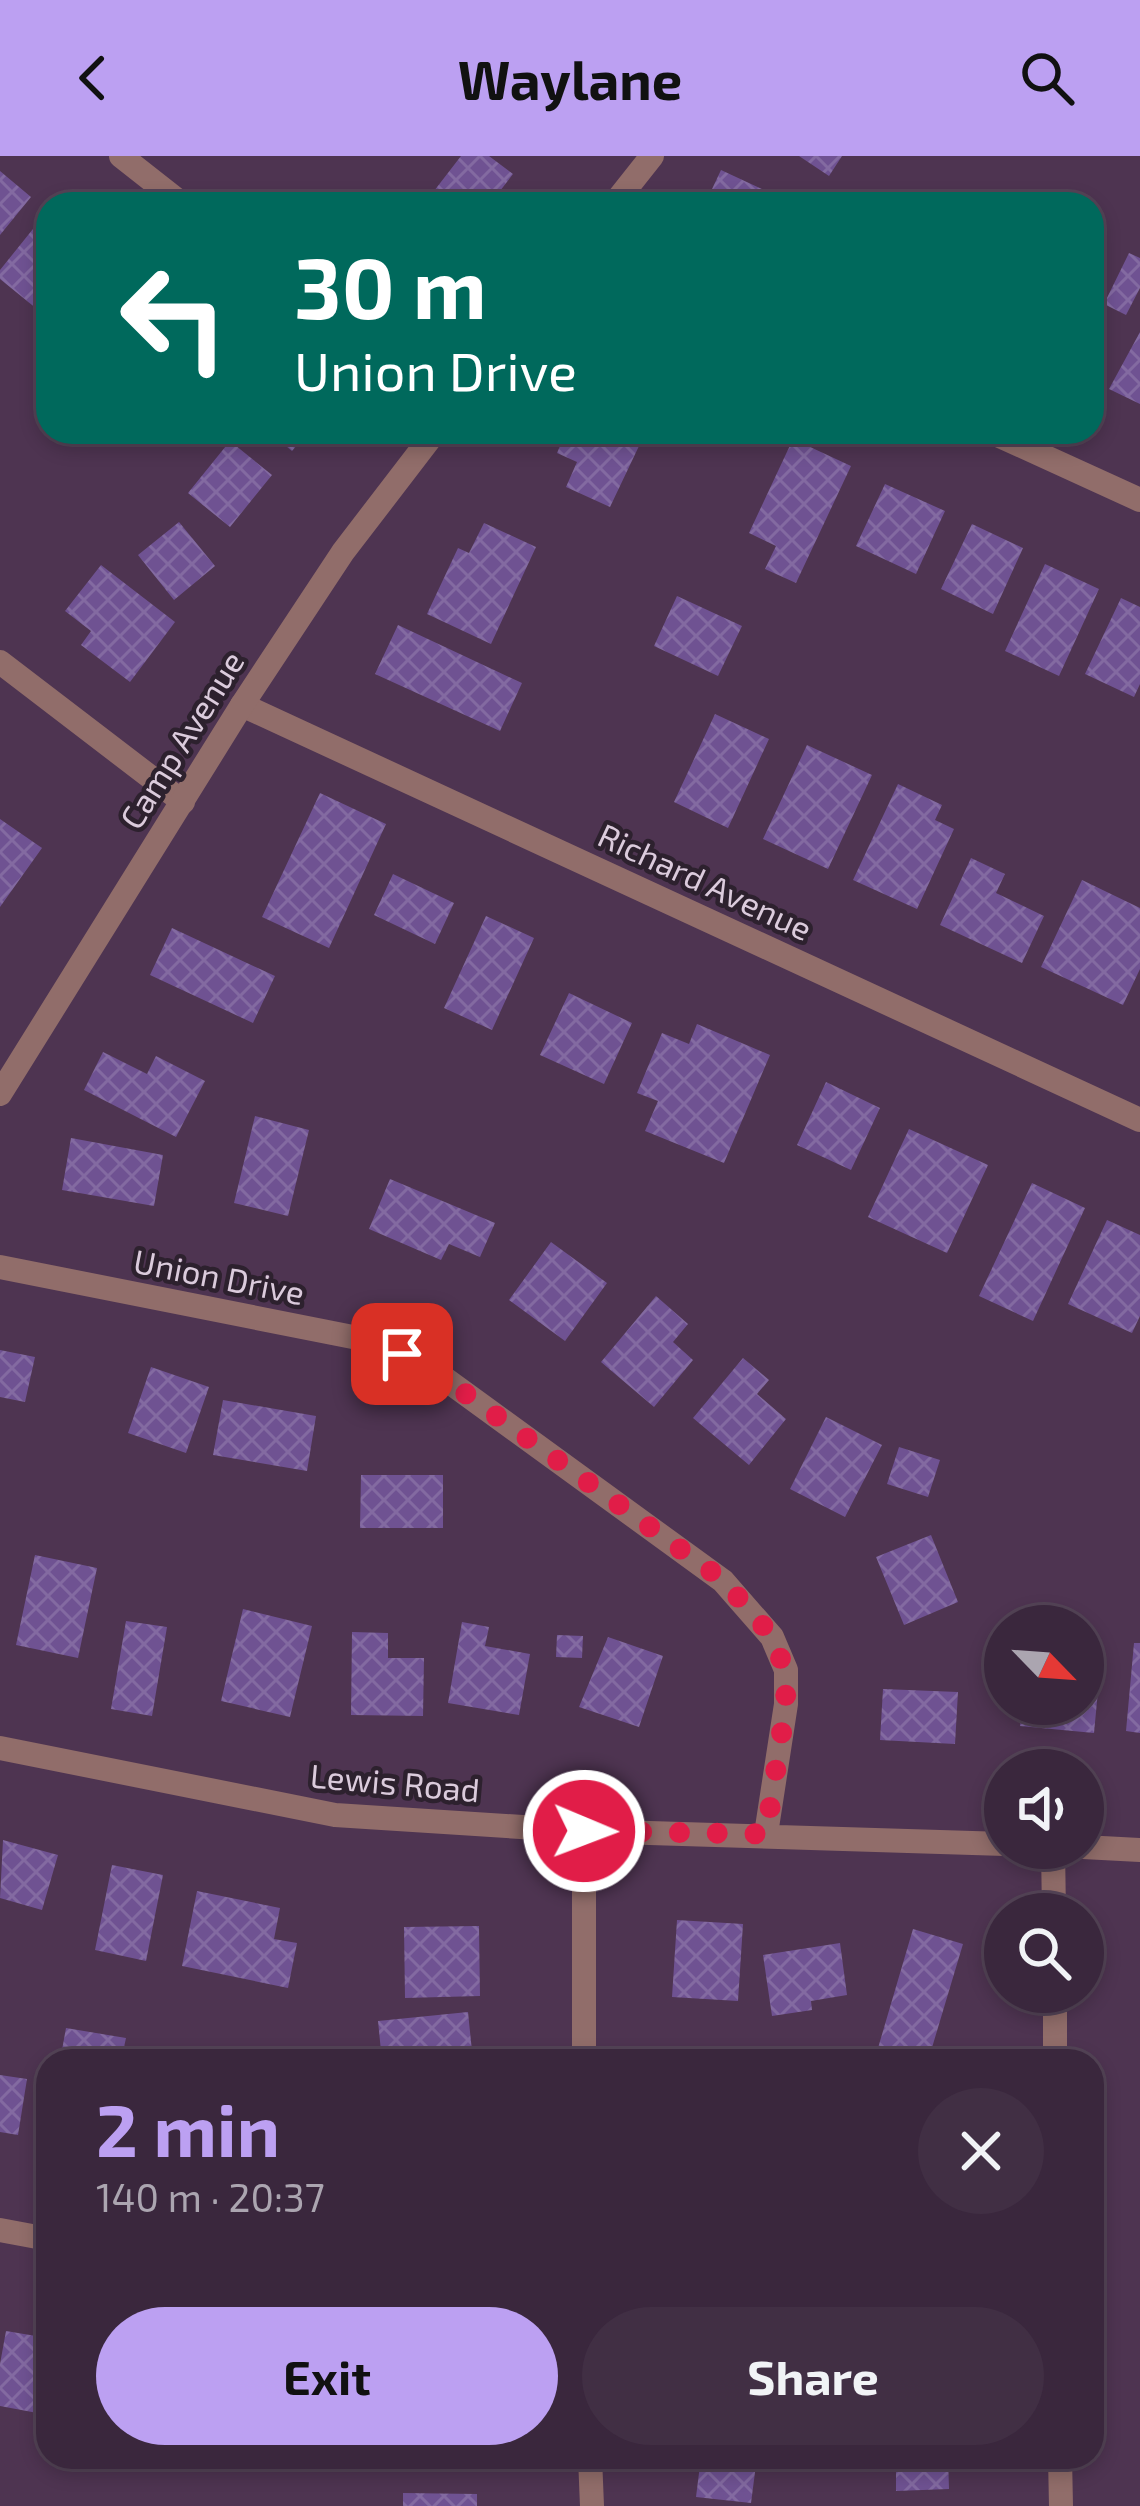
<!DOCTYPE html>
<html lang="en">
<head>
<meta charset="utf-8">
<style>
  body { margin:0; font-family:"Exo 2",sans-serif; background:#412f44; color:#f1f3f6; height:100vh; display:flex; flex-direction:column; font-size:45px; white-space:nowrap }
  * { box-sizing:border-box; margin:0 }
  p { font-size:39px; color:#aba5b0 }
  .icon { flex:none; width:66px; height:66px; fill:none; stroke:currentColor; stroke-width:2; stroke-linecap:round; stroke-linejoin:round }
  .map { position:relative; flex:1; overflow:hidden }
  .sheet { position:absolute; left:36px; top:1893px; width:1068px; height:420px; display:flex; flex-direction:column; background:#3a273d; border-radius:36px; box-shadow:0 6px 18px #0003,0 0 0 3px #544457 }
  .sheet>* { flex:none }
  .banner { position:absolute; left:36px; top:36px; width:1068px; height:252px; border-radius:36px; box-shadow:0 6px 18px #0003,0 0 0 3px #544457; background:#00695c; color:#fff; overflow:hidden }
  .needle { width:78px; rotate:115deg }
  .buttons { position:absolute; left:984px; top:1449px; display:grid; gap:24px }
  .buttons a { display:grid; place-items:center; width:120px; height:120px; border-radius:50%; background:#3a273d; box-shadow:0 6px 18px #0003,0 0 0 3px #544457; font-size:60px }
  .pin { position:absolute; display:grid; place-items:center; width:102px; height:102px; color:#fff; margin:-51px; border-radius:24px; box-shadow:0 6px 18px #0006 }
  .me { position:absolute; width:132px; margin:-66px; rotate:91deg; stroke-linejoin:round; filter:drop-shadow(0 0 9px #0008) }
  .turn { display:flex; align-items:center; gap:42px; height:252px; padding:0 60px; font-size:54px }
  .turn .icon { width:156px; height:156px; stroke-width:2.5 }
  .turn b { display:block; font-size:84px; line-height:102px }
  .round { display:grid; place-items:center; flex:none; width:126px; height:126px; border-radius:63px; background:#412f44 }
  .summary { display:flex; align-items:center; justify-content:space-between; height:204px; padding:0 60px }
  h1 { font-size:72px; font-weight:700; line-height:90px; color:#bca0f2 }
  .primary-button { display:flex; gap:24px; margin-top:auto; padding:24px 60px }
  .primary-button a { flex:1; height:138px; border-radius:72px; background:#bca0f2; color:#111; font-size:48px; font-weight:700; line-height:138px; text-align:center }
  .primary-button a+a { background:#412f44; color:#f1f3f6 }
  header { display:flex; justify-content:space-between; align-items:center; height:156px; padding:0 60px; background:#bca0f2; color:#111; font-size:54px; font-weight:700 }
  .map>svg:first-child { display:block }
</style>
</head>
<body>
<header><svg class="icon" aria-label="back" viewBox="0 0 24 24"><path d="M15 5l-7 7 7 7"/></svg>Waylane<svg class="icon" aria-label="search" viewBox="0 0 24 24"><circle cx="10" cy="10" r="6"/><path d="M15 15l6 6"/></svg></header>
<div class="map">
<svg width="1140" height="2350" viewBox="0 0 1140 2350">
  <defs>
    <pattern id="building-cross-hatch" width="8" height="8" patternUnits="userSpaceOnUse" patternTransform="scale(3)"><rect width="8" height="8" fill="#6f5292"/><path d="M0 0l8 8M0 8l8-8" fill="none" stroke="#836aa1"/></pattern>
  </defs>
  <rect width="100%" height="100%" fill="#4e3451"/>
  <path fill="url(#building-cross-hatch)" d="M461,0H489L513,18L490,48H451L434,35Z
    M799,0H842L829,20Z
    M721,14L794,48H705Z
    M0,15L31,41L0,79Z
    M45,58L48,61V162L0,123V114Z
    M1129,97L1140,102V132L1126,159L1104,148Z
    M1140,176V248L1109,233Z
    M269,276H308L292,295Z
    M566,276H609L639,290L610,351L566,331L577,306L557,297Z
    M793,283L851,310L796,427L765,413L776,390L749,377Z
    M230,285L272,319L230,371L188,337Z
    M885,328L945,355L916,418L856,390Z
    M179,366L215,410L174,444L138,399Z
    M484,367L536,391L491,488L427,458L458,392L469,397Z
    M972,368L1023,392L993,458L941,433Z
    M1045,408L1099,433L1059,520L1005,495Z
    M101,409L175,466L130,526L81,489L91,475L65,455Z
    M677,440L742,470L718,520L654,490Z
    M1121,442L1140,451V528L1134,541L1085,518Z
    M398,469L522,527L500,575L375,518Z
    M715,558L769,583L728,672L674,646Z
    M807,589L872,619L828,713L763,683Z
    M898,628L942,649L935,664L954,673L917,753L853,724Z
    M320,637L386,668L329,792L262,761Z
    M0,663L42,692L0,751Z
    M971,702L1005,718L996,737L1044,760L1022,807L940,769Z
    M393,718L454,747L435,788L374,759Z
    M1082,724L1140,752V813L1123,849L1041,811Z
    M486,760L534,782L492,874L444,852Z
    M172,772L275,820L253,867L150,819Z
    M569,837L632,867L604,928L540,899Z
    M697,868L770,899L724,1007L645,975L658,945L637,937L662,877L689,888Z
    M103,896L147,918L156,900L205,925L176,981L84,934Z
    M826,926L880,952L851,1014L797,989Z
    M255,960L309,974L288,1060L234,1047Z
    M909,973L988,1009L947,1097L868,1061Z
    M71,982L163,999L154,1050L62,1034Z
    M390,1023L495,1067L480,1101L449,1088L441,1104L369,1073Z
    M1032,1027L1085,1052L1033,1165L979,1140Z
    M1107,1064L1140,1079V1160L1132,1177L1068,1148Z
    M551,1086L607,1127L565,1185L509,1144Z
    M656,1140L688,1168L673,1186L693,1204L654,1251L601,1206Z
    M0,1194L35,1201L25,1246L0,1241Z
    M743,1202L769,1224L757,1238L786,1263L749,1309L693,1262Z
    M151,1211L209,1231L186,1297L128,1277Z
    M223,1244L316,1260L307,1315L213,1299Z
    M826,1261L882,1289L845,1361L790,1333Z
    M899,1291L940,1304L928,1341L887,1328Z
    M361,1319H443V1372H360Z
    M931,1379L958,1446L904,1469L876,1401Z
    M35,1399L97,1412L78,1502L16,1489Z
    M243,1453L312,1470L290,1561L221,1545Z
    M126,1465L167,1471L152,1560L111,1553Z
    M462,1466L489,1471L485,1490L530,1498L519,1559L448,1547Z
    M352,1476L388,1477V1502H424L423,1560L351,1559Z
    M557,1479L583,1480L582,1502L556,1501Z
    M608,1481L663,1500L639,1571L579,1551Z
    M1134,1487H1140V1577L1126,1575Z
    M1083,1512L1100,1514L1094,1577L1020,1570L1022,1548H1083Z
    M883,1533L958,1536L955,1588L880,1584Z
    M3,1684L58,1699L42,1754L0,1742Z
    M112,1709L163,1719L146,1805L95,1794Z
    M197,1735L280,1752L274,1783L297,1787L288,1832L182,1810Z
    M677,1764L743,1768L738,1845L672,1841Z
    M479,1770L480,1840L405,1842L404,1771Z
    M913,1773L963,1788L928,1905L878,1892Z
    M840,1787L847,1839L811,1845L812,1854L772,1860L763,1799Z
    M468,1856L473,1905H382L378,1865Z
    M66,1872L126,1882L121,1905H60Z
    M0,1919L27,1923L18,1979L0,1976Z
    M6,2175L48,2182V2259L0,2250V2208Z
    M701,2301H757L751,2347L696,2341Z
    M896,2301H948L949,2333L896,2335Z
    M403,2337L477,2338V2350H403Z"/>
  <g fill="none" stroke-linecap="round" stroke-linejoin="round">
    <path stroke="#916d6a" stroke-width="24" d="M121,0L182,48
      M991,276L1140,344
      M0,506L183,646
      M242,549L1140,964
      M0,1111L378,1186L426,1209L723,1425L772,1481L786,1514V1548L766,1678
      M0,1592L335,1659L584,1675L1005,1688
      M584,1675V1905
      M1083,1691L1140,1694
      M1053,1692L1054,1758
      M1055,1836V1905
      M0,2074L48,2083
      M590,2301L592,2350
      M1060,2301L1061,2350"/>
    <path stroke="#916d6a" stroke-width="24" d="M614,48L652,0
      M0,938L242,549L343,396L435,276"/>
  </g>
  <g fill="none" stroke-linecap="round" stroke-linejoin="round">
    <path stroke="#e11d48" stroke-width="21" stroke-dasharray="0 37.8" d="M402,1198L426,1209L723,1424L772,1480L785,1514L786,1548L766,1678L584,1675"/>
  </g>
  <g text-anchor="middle" stroke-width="9" stroke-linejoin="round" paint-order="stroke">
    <g font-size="33" fill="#dbcbdc" stroke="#2d212e">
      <text transform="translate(182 584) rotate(-58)" y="12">Camp Avenue</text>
      <text transform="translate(705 726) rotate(25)" y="12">Richard Avenue</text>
      <text transform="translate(219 1121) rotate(11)" y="12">Union Drive</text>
      <text transform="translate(395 1627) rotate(5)" y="12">Lewis Road</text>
    </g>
  </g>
</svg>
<div class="buttons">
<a><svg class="needle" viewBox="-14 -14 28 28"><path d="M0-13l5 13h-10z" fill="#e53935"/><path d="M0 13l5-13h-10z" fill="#aba5b0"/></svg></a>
<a><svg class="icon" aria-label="sound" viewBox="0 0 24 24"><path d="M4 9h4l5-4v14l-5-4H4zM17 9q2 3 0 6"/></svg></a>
<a><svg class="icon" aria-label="search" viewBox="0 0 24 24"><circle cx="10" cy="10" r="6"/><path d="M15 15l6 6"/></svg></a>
</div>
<div class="pin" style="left:402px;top:1198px;background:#d93025"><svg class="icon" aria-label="arrive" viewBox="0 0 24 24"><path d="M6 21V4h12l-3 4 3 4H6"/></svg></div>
<svg class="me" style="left:584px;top:1675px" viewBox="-20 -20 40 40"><circle r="17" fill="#e11d48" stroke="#fff" stroke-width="3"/><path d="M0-11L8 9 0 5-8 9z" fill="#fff"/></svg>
<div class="banner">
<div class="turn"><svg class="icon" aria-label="left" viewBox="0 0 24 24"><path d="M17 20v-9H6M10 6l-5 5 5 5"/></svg><div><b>30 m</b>Union Drive</div></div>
</div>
<section class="sheet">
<div class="summary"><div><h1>2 min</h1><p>140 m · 20:37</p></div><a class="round"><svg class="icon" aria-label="close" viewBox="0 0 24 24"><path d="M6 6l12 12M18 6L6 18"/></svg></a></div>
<div class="primary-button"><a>Exit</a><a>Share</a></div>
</section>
</div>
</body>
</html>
